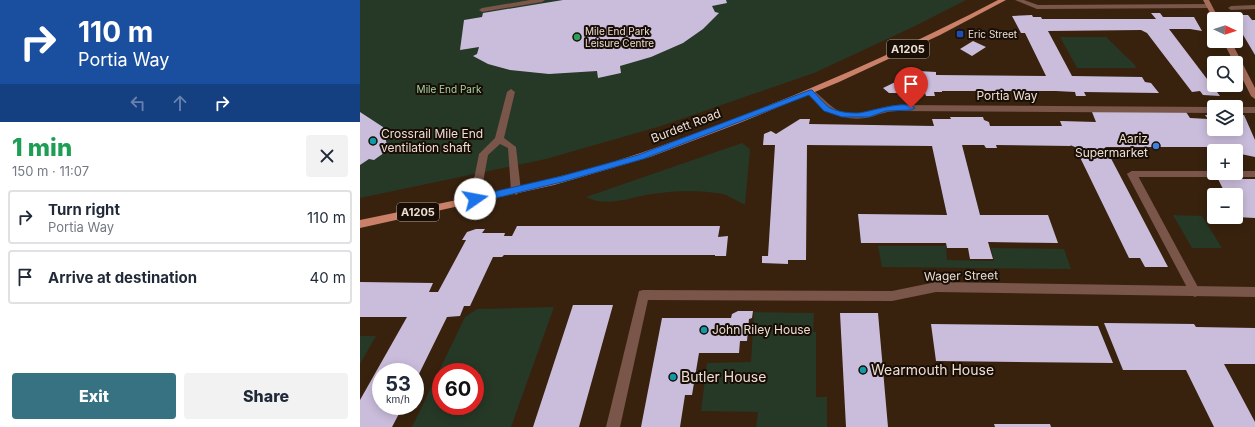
<!DOCTYPE html>
<html lang="en">
<head>
<meta charset="utf-8">
<style>
  body { margin:0; font-family:Inter,sans-serif; background:#f2f2f3; color:#1f2937; height:100vh; display:flex; flex-direction:column; font-size:15px; white-space:nowrap }
  * { box-sizing:border-box; margin:0 }
  p { font-size:13px; color:#747a83 }
  .icon { flex:none; width:22px; height:22px; fill:none; stroke:currentColor; stroke-width:2; stroke-linecap:round; stroke-linejoin:round }
  .map { position:relative; flex:1; overflow:hidden }
  .details { display:flex; flex-direction:column; background:#fff; width:360px }
  .details>* { flex:none }
  .hud { background:#1a4fa0; color:#fff; overflow:hidden }
  .needle { width:26px; rotate:93deg }
  .controls { position:absolute; left:847px; top:12px; display:grid; gap:8px }
  .controls a { display:grid; place-items:center; width:36px; height:36px; border-radius:4px; background:#fff; box-shadow:0 2px 10px #0003; font-size:20px }
  .speed { position:absolute; left:12px; top:363px; display:flex; gap:8px; font-size:20px; font-weight:700; text-align:center }
  .speed>* { display:grid; place-content:center; width:52px; height:52px; border-radius:50%; background:#fff; box-shadow:0 2px 10px #0003; line-height:1 }
  .speed small { font-size:10px; font-weight:400 }
  .speed .limit { border:6px solid #d22; background:#fff; color:#111 }
  .pin { position:absolute; display:grid; place-items:center; width:34px; height:34px; color:#fff; margin:-41px -17px; border-radius:50% 50% 50% 0; rotate:-45deg; box-shadow:0 0 4px #0007 }
  .pin .icon { rotate:45deg }
  .me { position:absolute; width:44px; margin:-22px; rotate:78deg; stroke-linejoin:round; filter:drop-shadow(0 0 3px #0008) }
  .turn { display:flex; align-items:center; gap:14px; height:84px; padding:0 12px; font-size:18px }
  .turn .icon { width:52px; height:52px; stroke-width:2.5 }
  .turn b { display:block; font-size:28px; line-height:34px }
  .lanes { display:flex; align-items:center; height:38px; padding:0 12px; background:#0003; justify-content:center; gap:20px; direction:ltr }
  .lanes .off { opacity:.35 }
  .round { display:grid; place-items:center; flex:none; width:42px; height:42px; border-radius:4px; background:#f2f2f3 }
  .headline { display:flex; align-items:center; justify-content:space-between; height:68px; padding:0 12px }
  h1 { font-size:24px; font-weight:800; line-height:30px; color:#1e9e55 }
  .primary-button { display:flex; gap:8px; margin-top:auto; padding:8px 12px }
  .primary-button a { flex:1; height:46px; border-radius:4px; background:#367281; color:#fff; font-size:16px; font-weight:800; line-height:46px; text-align:center }
  .primary-button a+a { background:#f2f2f3; color:#1f2937 }
  ul { padding:0; list-style:none }
  li { display:flex; align-items:center; gap:12px; height:54px; margin:0 8px 6px; padding:0 4px; border:2px solid #e0e1e3; border-radius:4px }
  li div { flex:1 }
  li b { display:block; font-size:15px }
  li em { font-style:normal }
  main { display:flex; flex:1; min-height:0 }
  .map>svg:first-child { display:block }
</style>
</head>
<body>
<main>
<section class="details">
<div class="hud">
<div class="turn"><svg class="icon" aria-label="right" viewBox="0 0 24 24"><path d="M7 20v-9h11M14 6l5 5-5 5"/></svg><div><b>110 m</b>Portia Way</div></div>
<div class="lanes"><svg class="icon off" aria-label="left" viewBox="0 0 24 24"><path d="M17 20v-9H6M10 6l-5 5 5 5"/></svg><svg class="icon off" aria-label="ahead" viewBox="0 0 24 24"><path d="M12 20V5M6 11l6-6 6 6"/></svg><svg class="icon" aria-label="right" viewBox="0 0 24 24"><path d="M7 20v-9h11M14 6l5 5-5 5"/></svg></div>
</div>
<div class="headline"><div><h1>1 min</h1><p>150 m · 11:07</p></div><a class="round"><svg class="icon" aria-label="close" viewBox="0 0 24 24"><path d="M6 6l12 12M18 6L6 18"/></svg></a></div>
<ul>
<li><svg class="icon" aria-label="right" viewBox="0 0 24 24"><path d="M7 20v-9h11M14 6l5 5-5 5"/></svg><div><b>Turn right</b><p>Portia Way</p></div><em>110 m</em></li>
<li><svg class="icon" aria-label="arrive" viewBox="0 0 24 24"><path d="M6 21V4h12l-3 4 3 4H6"/></svg><div><b>Arrive at destination</b></div><em>40 m</em></li>
</ul>
<div class="primary-button"><a>Exit</a><a>Share</a></div>
</section>
<div class="map">
<svg width="895" height="427" viewBox="0 0 895 427">
  <rect width="100%" height="100%" fill="#38220e"/>
  <path fill="#263826" fill-rule="evenodd" d="M0,0H606L553,27L454,73L301,126L186,159L0,198Z
    M700,37H746L775,65L776,68H717Z
    M382,143L390,149L385,205C379,202 372,198 366,195C346,189 306,191 286,195C265,199 246,207 226,197Z
    M813,215L842,216L862,248H832Z
    M518,246H586L587,260L634,261L631,248L704,249L711,269L522,267Z
    M194,307L151,427H52L105,317L117,309ZM81,372H115V406H81Z
    M394,312L454,313L453,332H456V397H467V427H396L398,412L341,411L347,363L391,362Z
    M0,336H16L0,364Z"/>
  <path fill="#cabddc" d="M203,0H366L367,3L352,6L355,12L359,13L343,29L323,43L291,57L260,66L261,73L238,78L237,71L189,74L150,70L128,64L113,56L117,54L119,47L100,50L104,20L122,17L123,13Z
    M791,13H800L803,17H834L842,31L830,29H809L860,96L843,95L840,91L832,92L787,33L781,30L688,31L712,76L782,77L785,82L791,83L799,93L724,92L726,96H716L715,92L696,91H582V92H574L575,96H566L565,93H529L523,88L558,71L576,72V75L686,76L665,33H661L652,16L672,15L673,17H681L682,19H796Z
    M873,15H888L892,20H895V55L876,23V19H871L869,16Z
    M613,41L626,47L612,56L600,49Z
    M0,112L23,127L28,150L14,160L9,159L0,165Z
    M732,112H826L830,118L848,119L845,115H854V129H876V115H884L895,140V157L876,153V151H873L869,147H745L808,267H785L780,258H769L715,147L710,145L711,146L636,145L637,148H626L624,145H602L620,215H688L698,243L628,242L633,259H610L608,248H587L586,243H501L498,214L587,215L572,146L447,145L446,260H428V264L402,263V256H408L415,145H403L404,134L411,131L416,134L440,119H450L449,124L574,126L572,119H591L590,117H623L624,120L629,122L630,126H702L700,121L736,122Z
    M858,179H895V218L876,217V195H866Z
    M157,226H360L358,237L368,236L366,256H355V255H144L142,257H133L110,306H104L100,316L87,317L55,382V372H21V406H43L32,427H0V400L47,317H0V282L73,283L69,292H78L106,240H102L107,232L116,229H125L122,233H145L144,236H152Z
    M213,305H253L219,427H173Z
    M378,311H393L392,318L389,319L387,341H380L379,353H339L332,395H325L320,427H281L302,318H371L372,314Z
    M480,313H518L528,427H486Z
    M744,323L834,324L836,327L895,328V364H864L895,422V427H854L826,370H763Z
    M571,324L738,326L753,363L576,361Z
    M634,424H690L691,427H635Z"/>
  <g fill="none" stroke-linecap="round" stroke-linejoin="round">
    <path fill="#7a554a" fill-rule="evenodd" d="M170,0H185L182,2L122,12L119,10L122,8Z
      M151,89L155,92L144,138L156,147L161,191L156,195L151,191L148,148L140,144L128,155L120,199L118,202H112L110,199L119,154L135,138L147,92Z
      M772,171L777,174L839,289L841,292L839,295L835,297L831,295L767,174Z"/>
    <path fill="#7a554a" fill-rule="evenodd" d="M655,0H664L678,5L849,4L852,6L849,8L677,9Z
      M895,5V9L871,10L868,8L871,6Z
      M450,89C458,92 468,105 477,110C497,120 518,106 538,105L854,107V113L538,111C528,111 520,114 511,117C484,123 466,112 447,94L446,92Z
      M876,107H895V113H876Z
      M772,171H854V173H876V171H895V177H772L767,174Z
      M576,282L895,287V297L576,292L532,301L288,300L260,427H246L279,291L283,290L532,291Z"/>
    <path fill="#a86e5c" fill-rule="evenodd" d="M843,0H849L859,19H854V20Z
      M863,41H871L895,88V99L891,96L876,66V63H874Z"/>
    <path fill="#cb8169" fill-rule="evenodd" d="M638,0H646L580,35L479,82L377,124L290,157L194,185L0,228V220C86,202 172,186 256,161C289,151 322,138 355,126C452,90 546,48 638,0Z"/>
  </g>
  <path fill="#1a73e8" stroke="#114b97" d="M450,90H452C458,96 464,104 470,108C479,112 488,113 498,113C510,112 546,99 555,108L551,110L526,111L509,117H482L464,111L449,95L283,159L202,182L115,203L110,199L115,196L202,176L278,155Z"/>
  <rect fill="#1a4fb4" stroke="#180e06" stroke-width="1.5" x="596" y="30" width="8" height="8" rx="2"/>
  <circle fill="#2e9e5b" stroke="#180e06" stroke-width="1.5" cx="217" cy="37" r="4"/>
  <g fill="#0f9aa8" stroke="#180e06" stroke-width="1.5">
    <circle cx="13" cy="141" r="4"/>
    <circle cx="344" cy="330" r="4"/>
    <circle cx="503" cy="370" r="4"/>
    <circle cx="313" cy="377" r="4"/>
  </g>
  <circle fill="#3f7fe0" stroke="#180e06" stroke-width="1.5" cx="796" cy="146" r="4"/>
  <g text-anchor="middle" stroke-width="4" stroke-linejoin="round" paint-order="stroke">
    <g font-size="10" fill="#edded3" stroke="#180e06" text-anchor="start">
      <text x="225" y="35">Mile End Park<tspan x="225" dy="12">Leisure Centre</tspan></text>
      <text x="608" y="38">Eric Street</text>
    </g>
    <g font-size="10" fill="#a3d6a5" stroke="#180e06">
      <text x="89" y="93">Mile End Park</text>
    </g>
    <g fill="#180e06" stroke="#ada096" stroke-width="1">
      <rect x="527" y="40" width="42" height="18" rx="3"/>
      <rect x="37" y="203" width="42" height="18" rx="3"/>
    </g>
    <g font-size="11" font-weight="bold" fill="#edded3">
      <text x="548" y="53">A1205</text>
      <text x="58" y="216">A1205</text>
    </g>
    <g font-size="12" fill="#edded3" stroke="#180e06">
      <text x="647" y="100">Portia Way</text>
      <text transform="translate(326 126) rotate(-21)" y="4">Burdett Road</text>
      <text transform="translate(601 276) rotate(-1)" y="4">Wager Street</text>
    </g>
    <g font-size="12" fill="#edded3" stroke="#180e06" text-anchor="start">
      <text x="21" y="138">Crossrail Mile End<tspan x="21" dy="14">ventilation shaft</tspan></text>
      <text x="788" y="143" text-anchor="end">Aariz<tspan x="788" dy="14">Supermarket</tspan></text>
      <text x="352" y="334">John Riley House</text>
    </g>
    <g font-size="14" fill="#edded3" stroke="#180e06" text-anchor="start">
      <text x="511" y="375">Wearmouth House</text>
      <text x="321" y="382">Butler House</text>
    </g>
  </g>
</svg>
<div class="controls">
<a><svg class="needle" viewBox="-14 -14 28 28"><path d="M0-13l5 13h-10z" fill="#e53935"/><path d="M0 13l5-13h-10z" fill="#747a83"/></svg></a>
<a><svg class="icon" aria-label="search" viewBox="0 0 24 24"><circle cx="10" cy="10" r="6"/><path d="M15 15l6 6"/></svg></a>
<a><svg class="icon" aria-label="layers" viewBox="0 0 24 24"><path d="M12 4l9 5-9 5-9-5zM3 14l9 5 9-5"/></svg></a>
<a>+</a>
<a>−</a>
</div>
<div class="speed"><div>53<small>km/h</small></div><div class="limit">60</div></div>
<div class="pin" style="left:551px;top:108px;background:#d93025"><svg class="icon" aria-label="arrive" viewBox="0 0 24 24"><path d="M6 21V4h12l-3 4 3 4H6"/></svg></div>
<svg class="me" style="left:115px;top:199px" viewBox="-20 -20 40 40"><circle r="19" fill="#fff"/><path d="M0-13L10 11 0 6-10 11z" fill="#1a73e8"/></svg>
</div>
</main>
</body>
</html>
